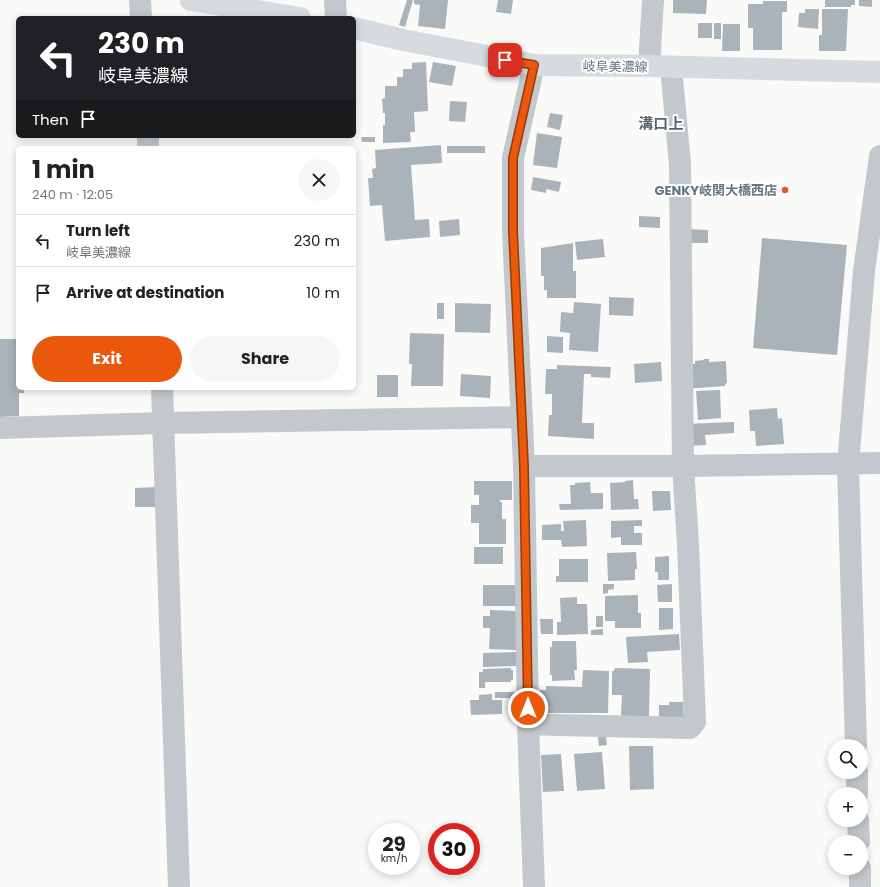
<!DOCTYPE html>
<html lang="en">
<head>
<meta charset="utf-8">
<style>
  body { margin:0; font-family:Poppins,"Noto Sans JP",sans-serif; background:#f6f6f6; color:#222; height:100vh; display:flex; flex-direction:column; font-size:15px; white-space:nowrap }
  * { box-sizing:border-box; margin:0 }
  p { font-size:13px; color:#767676 }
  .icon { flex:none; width:22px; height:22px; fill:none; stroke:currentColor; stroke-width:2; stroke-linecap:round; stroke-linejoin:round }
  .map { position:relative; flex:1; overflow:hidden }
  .details { position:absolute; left:16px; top:146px; width:340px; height:244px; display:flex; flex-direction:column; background:#fff; border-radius:6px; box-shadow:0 2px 10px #0003 }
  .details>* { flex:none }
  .hud { position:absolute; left:16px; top:16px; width:340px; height:122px; border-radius:6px; box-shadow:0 2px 10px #0003; background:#202124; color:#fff; overflow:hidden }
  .tools { position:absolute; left:828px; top:739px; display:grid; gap:8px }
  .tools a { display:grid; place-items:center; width:40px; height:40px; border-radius:50%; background:#fff; box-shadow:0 2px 10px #0003; font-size:20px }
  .speed { position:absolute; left:368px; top:823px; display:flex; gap:8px; font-size:20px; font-weight:700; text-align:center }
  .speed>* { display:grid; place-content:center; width:52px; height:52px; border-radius:50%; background:#fff; box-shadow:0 2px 10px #0003; line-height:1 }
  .speed small { font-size:10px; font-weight:400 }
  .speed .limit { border:6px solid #d22; background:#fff; color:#111 }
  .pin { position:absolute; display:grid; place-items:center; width:34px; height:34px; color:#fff; margin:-17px; border-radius:8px; box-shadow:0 2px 6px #0006 }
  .me { position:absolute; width:44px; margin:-22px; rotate:0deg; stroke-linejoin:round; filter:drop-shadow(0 0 3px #0008) }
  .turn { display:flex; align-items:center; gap:14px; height:84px; padding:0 16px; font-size:18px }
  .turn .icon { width:52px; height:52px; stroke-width:2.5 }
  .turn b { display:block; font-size:28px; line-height:34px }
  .then { display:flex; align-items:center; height:38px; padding:0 16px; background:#0003; gap:8px; font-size:15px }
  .round { display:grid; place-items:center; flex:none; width:42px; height:42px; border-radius:21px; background:#f6f6f6 }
  .overview { display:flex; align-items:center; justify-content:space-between; height:68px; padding:0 16px }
  h1 { font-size:24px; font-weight:700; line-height:30px }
  .primary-button { display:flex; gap:8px; margin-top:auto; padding:8px 16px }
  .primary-button a { flex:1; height:46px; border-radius:24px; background:#ea580c; color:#fff; font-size:16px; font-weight:700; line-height:46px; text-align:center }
  .primary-button a+a { background:#f6f6f6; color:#222 }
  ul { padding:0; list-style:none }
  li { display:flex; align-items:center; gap:12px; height:52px; padding:0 16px; border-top:1px solid #e0e0e0 }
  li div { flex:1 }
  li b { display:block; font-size:15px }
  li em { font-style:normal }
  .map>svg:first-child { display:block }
</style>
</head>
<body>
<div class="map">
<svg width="880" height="887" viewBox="0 0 880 887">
  <rect width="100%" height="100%" fill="#fafaf8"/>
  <path fill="#aab3b9" d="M407,0H413L405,27L399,25Z
    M414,0H448L445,29L418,26L420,5L414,4Z
    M498,0H513L511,14L496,12Z
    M673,0H707L706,14L673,13Z
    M825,0H855V5H851V7H825Z
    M859,0H872V7L859,6Z
    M763,1H787V12H782V50H753V28H748V4H763Z
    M805,9H819L818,29L798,27L799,13H805Z
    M822,9H848L846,51H819V35H822Z
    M698,23H712V38H698Z
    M714,23H721V39H714Z
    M723,24H740V51H722Z
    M426,62L428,111L414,112L415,132H410L411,142L383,143V125H385V113H383L382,99L385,98V86H397V77H403V69H412V63Z
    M433,62L456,66L452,86L429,82Z
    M450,101L467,102L465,122L449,121Z
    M550,113L563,115L560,130L547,127Z
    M537,133L562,137L557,168L533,165Z
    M361,137H375V142H362Z
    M441,145L442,163L411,165L415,220L429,219L430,237L385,241L382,205L370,206L368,178H373L372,169L376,168L375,150Z
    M447,146H485V153H447Z
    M533,177L561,182L559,192L546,189V193L531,190Z
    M639,216L660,217V228L639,227Z
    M459,219L460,235L440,237L439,221Z
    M686,229L708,230V243H686Z
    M762,238L847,245L837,355L753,348Z
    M603,239L605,257L577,260L575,242Z
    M573,243V271H576V298H547V290H544V276H541V248Z
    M609,297L634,298L633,316L609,315Z
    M574,302L601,304L598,352L569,350L570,333L560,332L561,312L573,313Z
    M437,303H444V319H437Z
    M455,303L491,304L490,333L455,332Z
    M410,333L444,334L443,386H411L412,364H409Z
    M547,336L563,337V353L547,352Z
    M0,339H17L18,388H24V393H19V416L0,417Z
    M704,359H709V362L726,361L727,383L725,384V386L684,389L683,364H695V361L704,360Z
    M661,362L662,381L635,383L634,364Z
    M557,365L611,367L610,378L591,377V374H584L582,423H594V439L548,436L549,415H552V394H545L546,369H557Z
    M461,374L491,376L490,398L460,396Z
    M377,375H398V397H377Z
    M720,390L721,418L698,420L696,391Z
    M777,408L778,419L782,418L784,444L756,446L755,431H750L749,410Z
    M734,422V433L705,435L706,445L686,446L685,424Z
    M633,480L634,499H638L639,509L611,510L610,483L625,482V481Z
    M474,481H512V500H500V502H502V519H506V544H479V523H471V505H479V495H474Z
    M590,482L591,493H603V509L560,510L559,504H571L570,485H575V483Z
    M157,487L158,507H135V488Z
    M652,491H670L671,510L653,511Z
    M586,520L587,546L562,547L561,540H542V525L561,524V531H564L563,521Z
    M642,520V526H634V533H642V545H621V537L611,538V521Z
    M474,547H503V564H474Z
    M636,552L637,569H635V580L608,581L607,553Z
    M669,556V580H658V572H655V557Z
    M559,559H588V582H556V576H559Z
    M603,584H614V589L608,590V593L603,594Z
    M672,584V602H658L657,585Z
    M483,585H518V606H483Z
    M638,595V613H641V628H615V621H605V596Z
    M577,597V604H587L588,634L557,635V622H561L560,598Z
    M659,608H673V629L659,630Z
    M490,610L517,611L516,650L489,649L490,628H483V616H490Z
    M596,616H603V627H596Z
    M540,619H553V634H541Z
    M603,629V635H591V630Z
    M679,634L680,650L647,652L648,662L628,663L626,637Z
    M552,641H576L577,670H574L575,680L552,681V675H550V647H552Z
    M518,652V666L483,667V653Z
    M511,668V670H513V680H511V682H485V688H479V672H483V669Z
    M615,668L650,669L649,717L621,716L622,695H612V671H614Z
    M583,670L609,671L608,713H545L546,710L538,709L539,690H546V686L582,687Z
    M495,692H519V698H495Z
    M492,694V700H502V714L471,715L470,700H479V695Z
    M669,702H683L684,720H659V705H669Z
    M606,736L607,745L599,746L598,737Z
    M629,746H653L654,789L630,790Z
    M602,752L605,789L577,791L574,754Z
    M561,754L564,791L543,792L541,755Z"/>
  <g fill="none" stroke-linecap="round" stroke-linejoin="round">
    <path stroke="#c3c8cc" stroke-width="22" d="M140,0L141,18
      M335,0L336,18
      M534,65L513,158V231L524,466L528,724L534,887
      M649,66L653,0
      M148,136V148
      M162,388L179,887
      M0,428L164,423L522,417
      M524,466H683L880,463
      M528,724L559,725L690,728L695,722L688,544L683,466L680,164L671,67
      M856,746L848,465L864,271L880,156
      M857,772V794
      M858,820L859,842
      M860,868V887"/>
    <path stroke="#d6dbdf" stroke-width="22" d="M191,0L300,18
      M354,28L403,40L534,65L649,66L880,72"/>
  </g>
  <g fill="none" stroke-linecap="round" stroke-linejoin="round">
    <g stroke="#983908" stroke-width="10">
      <path id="route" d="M505,60L534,65L513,158V231L524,466L528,708"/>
    </g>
    <use href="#route" stroke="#ea580c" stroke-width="7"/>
  </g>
  <circle fill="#e4572e" stroke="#fff" stroke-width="1.5" cx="785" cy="190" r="4"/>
  <g text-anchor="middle" stroke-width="4" stroke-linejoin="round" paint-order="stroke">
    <g font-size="13" fill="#657683" stroke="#fff">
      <text transform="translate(615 66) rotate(1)" y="5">岐阜美濃線</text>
    </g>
    <g font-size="13" font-weight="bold" fill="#657683" stroke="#fff" text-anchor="end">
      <text x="777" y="195">GENKY岐関大橋西店</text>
    </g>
    <g font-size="15" font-weight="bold" fill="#57646e" stroke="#fff">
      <text x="661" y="129">溝口上</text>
    </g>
  </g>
</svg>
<div class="tools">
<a><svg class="icon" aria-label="search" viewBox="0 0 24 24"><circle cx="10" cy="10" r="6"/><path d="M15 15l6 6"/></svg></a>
<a>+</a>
<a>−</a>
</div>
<div class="speed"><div>29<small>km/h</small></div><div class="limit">30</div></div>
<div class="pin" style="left:505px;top:60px;background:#d93025"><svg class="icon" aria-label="arrive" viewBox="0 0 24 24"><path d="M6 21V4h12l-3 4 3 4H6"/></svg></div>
<svg class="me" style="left:528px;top:708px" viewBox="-20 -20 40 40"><circle r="17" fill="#ea580c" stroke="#fff" stroke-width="3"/><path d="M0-11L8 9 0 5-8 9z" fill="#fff"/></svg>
<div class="hud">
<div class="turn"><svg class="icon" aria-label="left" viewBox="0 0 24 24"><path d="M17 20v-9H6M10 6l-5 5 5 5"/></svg><div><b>230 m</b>岐阜美濃線</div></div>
<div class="then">Then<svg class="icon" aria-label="arrive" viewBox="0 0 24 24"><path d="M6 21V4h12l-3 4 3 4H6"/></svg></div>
</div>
<section class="details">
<div class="overview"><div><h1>1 min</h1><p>240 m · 12:05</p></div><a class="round"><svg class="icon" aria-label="close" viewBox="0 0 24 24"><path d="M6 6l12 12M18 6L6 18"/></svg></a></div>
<ul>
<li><svg class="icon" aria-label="left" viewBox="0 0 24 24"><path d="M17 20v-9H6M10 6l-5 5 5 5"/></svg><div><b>Turn left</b><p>岐阜美濃線</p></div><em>230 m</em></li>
<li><svg class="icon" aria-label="arrive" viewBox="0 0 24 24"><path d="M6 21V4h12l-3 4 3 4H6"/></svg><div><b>Arrive at destination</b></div><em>10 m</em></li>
</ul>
<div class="primary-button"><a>Exit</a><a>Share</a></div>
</section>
</div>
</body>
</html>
